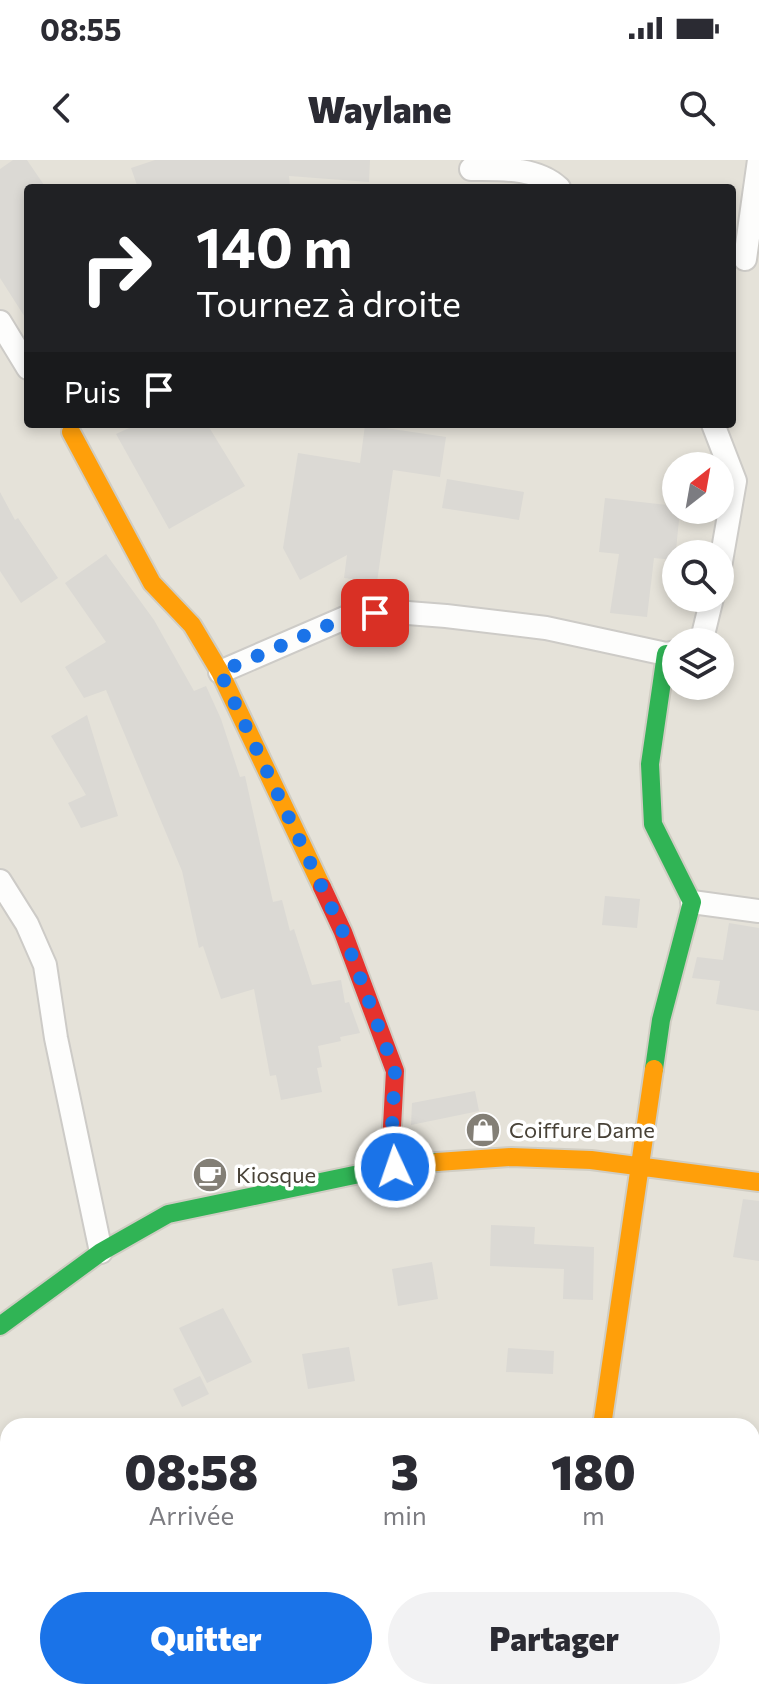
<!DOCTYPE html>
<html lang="fr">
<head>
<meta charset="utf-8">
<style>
  body { margin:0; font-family:Commissioner,sans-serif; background:#f2f2f3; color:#2b2b33; height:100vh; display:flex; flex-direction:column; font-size:30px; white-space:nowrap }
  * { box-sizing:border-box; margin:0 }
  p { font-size:26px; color:#7c7c81 }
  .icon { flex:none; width:44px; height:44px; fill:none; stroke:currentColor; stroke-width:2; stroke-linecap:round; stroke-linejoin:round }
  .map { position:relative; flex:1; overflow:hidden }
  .side { position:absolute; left:0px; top:1258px; width:760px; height:282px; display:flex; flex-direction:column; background:#fff; border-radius:24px 24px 0 0; box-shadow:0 4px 12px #0003 }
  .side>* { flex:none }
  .hud { position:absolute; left:24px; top:24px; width:712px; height:244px; border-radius:8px; box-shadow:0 4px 12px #0003; background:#202124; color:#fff; overflow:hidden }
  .needle { width:52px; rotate:31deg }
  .buttons { position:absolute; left:662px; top:292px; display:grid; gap:16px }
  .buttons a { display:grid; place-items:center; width:72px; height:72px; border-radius:50%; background:#fff; box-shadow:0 4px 12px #0003; font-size:40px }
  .pin { position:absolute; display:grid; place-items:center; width:68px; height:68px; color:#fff; margin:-34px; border-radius:16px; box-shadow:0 4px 12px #0006 }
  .me { position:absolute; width:88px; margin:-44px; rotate:357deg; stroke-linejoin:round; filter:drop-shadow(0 0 6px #0008) }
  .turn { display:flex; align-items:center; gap:28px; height:168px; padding:0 40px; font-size:36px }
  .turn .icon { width:104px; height:104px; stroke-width:2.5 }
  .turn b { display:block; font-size:56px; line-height:68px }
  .then { display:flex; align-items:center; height:76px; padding:0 40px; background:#0003; gap:16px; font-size:30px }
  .eta { display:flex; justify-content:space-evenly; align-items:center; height:136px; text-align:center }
  .eta b { font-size:48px; font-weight:800; line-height:56px }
  .action { display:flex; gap:16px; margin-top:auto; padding:16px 40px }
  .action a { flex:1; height:92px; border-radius:48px; background:#1a73e8; color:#fff; font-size:32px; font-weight:800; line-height:92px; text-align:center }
  .action a+a { background:#f2f2f3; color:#2b2b33 }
  .status { display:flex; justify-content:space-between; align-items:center; height:56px; padding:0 40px; background:#fff; direction:ltr }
  .status svg { height:22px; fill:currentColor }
  header { display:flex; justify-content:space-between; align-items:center; height:104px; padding:0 40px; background:#fff; font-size:36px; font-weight:800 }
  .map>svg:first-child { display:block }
</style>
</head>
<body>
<div class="status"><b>08:55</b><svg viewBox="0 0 49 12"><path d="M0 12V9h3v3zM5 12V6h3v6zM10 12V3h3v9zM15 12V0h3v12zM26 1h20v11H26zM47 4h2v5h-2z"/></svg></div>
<header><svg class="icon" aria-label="back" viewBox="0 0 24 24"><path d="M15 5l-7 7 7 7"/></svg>Waylane<svg class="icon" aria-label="search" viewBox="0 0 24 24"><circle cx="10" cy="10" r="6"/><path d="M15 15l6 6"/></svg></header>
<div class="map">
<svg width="759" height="1539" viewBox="0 0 759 1539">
  <rect width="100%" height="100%" fill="#f1f0ec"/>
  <path fill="#e5e2d9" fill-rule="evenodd" d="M0,0H759V1539H0ZM28,28H732V264H28ZM676,306H720V350H676ZM676,394H720V438H676ZM676,482H720V526H676ZM8,1266H752V1532H8Z"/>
  <path fill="#dbd9d4" d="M13,0H27L46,28H28V162L0,118V9Z
    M155,0H370L369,22L289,16L290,26L138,28L131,8Z
    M138,264H207L245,326L169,369L116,274Z
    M365,265L446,277L440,317L393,310L377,422L344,418L347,395L300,420L283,388L298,293L360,303Z
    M447,319L524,332L519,360L442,348Z
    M0,332L15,360L18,358L58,418L21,443L0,411Z
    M605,338L676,346V350H680L675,400L654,398L647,457L610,453L619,394L599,392Z
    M106,394L154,460L194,531L206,526L221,559L240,617L245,616L273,742L282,740L290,771L294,769L312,825L341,820L345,843L349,842L360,873L340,877L341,881L318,886L322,907L317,908L322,932L281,940L276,915L270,916L254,829L221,839L203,786L199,788L182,711L106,530L84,538L65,507L106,482L65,423Z
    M87,555L118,656L81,668L68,643L86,635L51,576Z
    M605,736L640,739L637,768L602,765Z
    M729,763L759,768V851L716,844L720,821L692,818L697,797L723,800Z
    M475,931L479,951L411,965L412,943Z
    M743,1039L759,1041V1101L733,1097Z
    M491,1065L535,1067L534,1084L594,1087L593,1140L563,1139L564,1109L490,1106Z
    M432,1102L438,1139L398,1146L392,1109Z
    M223,1148L252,1202L207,1223L179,1168Z
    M349,1187L355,1221L308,1229L302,1194Z
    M508,1188L554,1191L553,1214L506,1212Z
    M200,1216L209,1234L182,1247L173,1229Z"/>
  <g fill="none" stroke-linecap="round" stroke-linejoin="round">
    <g stroke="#cdcbc7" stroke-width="26">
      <path id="street" d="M471,9C499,9 537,7 559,28
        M745,99L759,0
        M0,162L28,208
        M713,264L735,321L720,407
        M699,482L702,479L712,438
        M220,512L354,454L395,452L446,456L546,468L666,494L676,492
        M0,721L27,764L45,805L56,878L101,1092
        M692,742L759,751
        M0,1374L8,1373
        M577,1539V1532"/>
    </g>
    <g stroke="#d0cdc3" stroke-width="22">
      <path id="fast" d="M654,909L661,860L692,742L653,664L650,604L666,494
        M0,1166L101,1092L168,1054L402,1005L437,1002"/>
    </g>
    <g stroke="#d0cdc3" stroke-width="22">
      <path id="slow" d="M71,272L152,423L192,465L220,512L322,727
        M437,1002L511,997L591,1000L759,1022
        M602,1266L654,909"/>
    </g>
    <g stroke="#d0cdc3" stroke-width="22">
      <path id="jam" d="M322,727L343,772L395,911L391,985L395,1007"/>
    </g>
    <use href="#street" stroke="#fdfdfc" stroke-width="22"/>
    <use href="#fast" stroke="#30b455" stroke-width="18"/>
    <use href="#slow" stroke="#ff9f0a" stroke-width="18"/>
    <use href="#jam" stroke="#e5322d" stroke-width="18"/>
  </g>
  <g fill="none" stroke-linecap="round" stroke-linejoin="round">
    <path stroke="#1a73e8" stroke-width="14" stroke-dasharray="0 25.2" d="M375,453L354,454L220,512L343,772L395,911L391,985L395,1007"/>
  </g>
  <defs>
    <g id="shop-disc" transform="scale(1.8)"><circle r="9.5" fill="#837f76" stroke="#fff"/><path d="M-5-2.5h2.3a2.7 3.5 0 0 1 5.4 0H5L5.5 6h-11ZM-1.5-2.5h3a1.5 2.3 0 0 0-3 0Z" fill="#fff"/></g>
    <g id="cafe-disc" transform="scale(1.8)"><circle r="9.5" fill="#837f76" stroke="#fff"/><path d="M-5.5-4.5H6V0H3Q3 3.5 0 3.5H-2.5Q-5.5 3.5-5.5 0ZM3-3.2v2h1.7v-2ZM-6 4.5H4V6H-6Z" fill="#fff"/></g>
  </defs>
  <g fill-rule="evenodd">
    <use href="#shop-disc" x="483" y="970"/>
    <use href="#cafe-disc" x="210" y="1015"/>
  </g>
  <g text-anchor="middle" stroke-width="7" stroke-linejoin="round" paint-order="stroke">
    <g font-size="22" fill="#484237" stroke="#fff" text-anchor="start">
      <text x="509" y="978">Coiffure Dame</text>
      <text x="236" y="1023">Kiosque</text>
    </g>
  </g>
</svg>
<div class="buttons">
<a><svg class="needle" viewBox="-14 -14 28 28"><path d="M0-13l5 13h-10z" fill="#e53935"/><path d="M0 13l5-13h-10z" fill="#7c7c81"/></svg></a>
<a><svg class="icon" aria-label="search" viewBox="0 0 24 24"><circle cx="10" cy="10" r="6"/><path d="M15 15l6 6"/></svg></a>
<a><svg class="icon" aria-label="layers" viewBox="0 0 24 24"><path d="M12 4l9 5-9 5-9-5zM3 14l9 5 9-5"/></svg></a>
</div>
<div class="pin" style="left:375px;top:453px;background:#d93025"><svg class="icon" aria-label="arrive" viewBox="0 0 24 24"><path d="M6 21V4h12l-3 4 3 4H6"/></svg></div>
<svg class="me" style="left:395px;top:1007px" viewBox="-20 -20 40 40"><circle r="17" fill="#1a73e8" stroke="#fff" stroke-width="3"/><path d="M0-11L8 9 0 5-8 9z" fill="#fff"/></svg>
<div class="hud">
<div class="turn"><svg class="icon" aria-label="right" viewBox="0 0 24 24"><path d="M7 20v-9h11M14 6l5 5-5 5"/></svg><div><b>140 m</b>Tournez à droite</div></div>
<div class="then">Puis<svg class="icon" aria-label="arrive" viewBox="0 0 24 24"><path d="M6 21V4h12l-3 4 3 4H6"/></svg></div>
</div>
<section class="side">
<div class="eta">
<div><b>08:58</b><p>Arrivée</p></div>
<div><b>3</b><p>min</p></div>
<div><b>180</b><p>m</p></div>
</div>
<div class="action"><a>Quitter</a><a>Partager</a></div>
</section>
</div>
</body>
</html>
